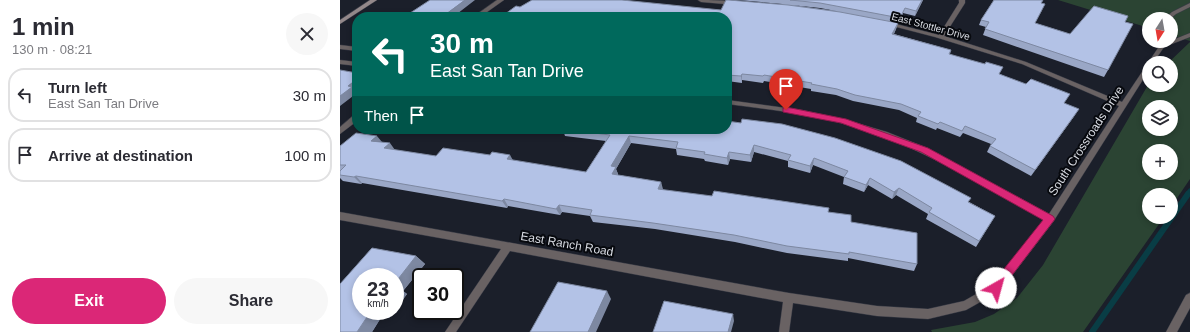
<!DOCTYPE html>
<html lang="en">
<head>
<meta charset="utf-8">
<style>
  body { margin:0; font-family:Helvetica,sans-serif; background:#f7f7f7; color:#2b2b33; height:100vh; display:flex; flex-direction:column; font-size:15px; white-space:nowrap }
  * { box-sizing:border-box; margin:0 }
  p { font-size:13px; color:#7c7c81 }
  .icon { flex:none; width:22px; height:22px; fill:none; stroke:currentColor; stroke-width:2; stroke-linecap:round; stroke-linejoin:round }
  .map { position:relative; flex:1; overflow:hidden }
  .panel { display:flex; flex-direction:column; background:#fff; width:340px }
  .panel>* { flex:none }
  .top-card { position:absolute; left:12px; top:12px; width:380px; height:122px; border-radius:16px; box-shadow:0 2px 6px #0003; background:#00695c; color:#fff; overflow:hidden }
  .needle { width:26px; rotate:191deg }
  .buttons { position:absolute; left:802px; top:12px; display:grid; gap:8px }
  .buttons a { display:grid; place-items:center; width:36px; height:36px; border-radius:50%; background:#fff; box-shadow:0 2px 6px #0003; font-size:20px }
  .speed { position:absolute; left:12px; top:268px; display:flex; gap:8px; font-size:20px; font-weight:700; text-align:center }
  .speed>* { display:grid; place-content:center; width:52px; height:52px; border-radius:50%; background:#fff; box-shadow:0 2px 6px #0003; line-height:1 }
  .speed small { font-size:10px; font-weight:400 }
  .speed .limit { border:2px solid #111; border-radius:6px; background:#fff; color:#111 }
  .pin { position:absolute; display:grid; place-items:center; width:34px; height:34px; color:#fff; margin:-41px -17px; border-radius:50% 50% 50% 0; rotate:-45deg; box-shadow:0 0 4px #0007 }
  .pin .icon { rotate:45deg }
  .me { position:absolute; width:44px; margin:-22px; rotate:38deg; stroke-linejoin:round; filter:drop-shadow(0 0 3px #0008) }
  .turn { display:flex; align-items:center; gap:14px; height:84px; padding:0 12px; font-size:18px }
  .turn .icon { width:52px; height:52px; stroke-width:2.5 }
  .turn b { display:block; font-size:28px; line-height:34px }
  .then { display:flex; align-items:center; height:38px; padding:0 12px; background:#0003; gap:8px; font-size:15px }
  .round { display:grid; place-items:center; flex:none; width:42px; height:42px; border-radius:21px; background:#f7f7f7 }
  .head { display:flex; align-items:center; justify-content:space-between; height:68px; padding:0 12px }
  h1 { font-size:24px; font-weight:600; line-height:30px }
  .primary-button { display:flex; gap:8px; margin-top:auto; padding:8px 12px }
  .primary-button a { flex:1; height:46px; border-radius:24px; background:#db2777; color:#fff; font-size:16px; font-weight:600; line-height:46px; text-align:center }
  .primary-button a+a { background:#f7f7f7; color:#2b2b33 }
  ul { padding:0; list-style:none }
  li { display:flex; align-items:center; gap:12px; height:54px; margin:0 8px 6px; padding:0 4px; border:2px solid #e1e1e2; border-radius:16px }
  li div { flex:1 }
  li b { display:block; font-size:15px }
  li em { font-style:normal }
  main { display:flex; flex:1; min-height:0 }
  .map>svg:first-child { display:block }
</style>
</head>
<body>
<main>
<section class="panel">
<div class="head"><div><h1>1 min</h1><p>130 m · 08:21</p></div><a class="round"><svg class="icon" aria-label="close" viewBox="0 0 24 24"><path d="M6 6l12 12M18 6L6 18"/></svg></a></div>
<ul>
<li><svg class="icon" aria-label="left" viewBox="0 0 24 24"><path d="M17 20v-9H6M10 6l-5 5 5 5"/></svg><div><b>Turn left</b><p>East San Tan Drive</p></div><em>30 m</em></li>
<li><svg class="icon" aria-label="arrive" viewBox="0 0 24 24"><path d="M6 21V4h12l-3 4 3 4H6"/></svg><div><b>Arrive at destination</b></div><em>100 m</em></li>
</ul>
<div class="primary-button"><a>Exit</a><a>Share</a></div>
</section>
<div class="map">
<svg width="850" height="332" viewBox="0 0 850 332">
  <rect width="100%" height="100%" fill="#1b1f2a"/>
  <path fill="#2b4433" fill-rule="evenodd" d="M718,0H850V41L831,35V19H809V28Z
    M850,42V179L831,207V195H809V217H824L743,332H592L591,330L635,322L654,314L677,298L703,265L808,85H831V63H828ZM809,107H831V129H809ZM809,151H831V173H809Z"/>
  <g fill="none" stroke-linecap="round" stroke-linejoin="round">
    <path stroke="#093d45" stroke-width="5" d="M847,195L850,191"/>
    <path stroke="#093d45" stroke-width="6" d="M752,332L848,194"/>
    <g stroke="#363944" stroke-width="1">
      <path id="service" d="M850,293V308L837,332H826L846,295Z"/>
    </g>
    <g stroke="#363944" stroke-width="1">
      <path id="minor" d="M157,0H164L140,17H133Z
        M358,0C369,0 390,0 399,3L396,5L361,2Z
        M619,0H625V3L604,36L686,62L782,102L820,45L850,33V37L824,47L813,63H809V70L713,222L660,291L626,310L588,319L537,316L453,303L449,332H439L443,302L170,251L116,332H105L161,249L0,220V212L449,293L537,306L588,309L624,301L652,285L704,220C639,184 574,142 501,123C464,113 425,109 387,104V100L461,110L503,119L547,132L587,148L709,214L779,106L682,64L595,37L545,24L548,22L599,35L619,3Z
        M850,3V7L836,14L830,19H824L832,12Z
        M0,45L17,47V51L0,49Z
        M0,60L17,62V66L0,64Z
        M14,115H17V121L0,134V127Z"/>
    </g>
    <g stroke="#363944" stroke-width="1">
      <path id="secondary" d="M30,0H37L0,24V20Z"/>
    </g>
    <use href="#service" fill="#696263" fill-rule="evenodd"/>
    <use href="#minor" fill="#696263" fill-rule="evenodd"/>
    <use href="#secondary" fill="#93888a" fill-rule="evenodd"/>
  </g>
  <path fill="#9aa7c6" fill-rule="evenodd" d="M398,0H583L575,16L563,13L559,23H558L556,29L554,34L611,50L610,54L660,74L724,103L735,115L691,176L647,152L651,144L623,133L620,137L597,128L596,130L576,122L577,118L559,110L513,101L496,95L471,91V89L424,81L423,83L402,80V83L387,81V17L180,7L381,10L442,4ZM451,5L480,8L496,11Z
    M654,0H703L701,4L702,10L695,23L730,34L785,22L768,70L764,77L643,35L646,27L639,25L641,20Z
    M190,129H387L629,202L655,216L636,247L586,219L588,214L556,195L552,199L528,185L524,192L503,184L504,177L473,165L470,173L448,167V161L414,152L411,162L390,159L388,165L365,161L364,159L337,155L336,149L291,143L276,169L278,174V175L321,182L322,190L488,212L511,222L577,264L574,271L508,258V261L447,253L395,242L315,229L253,222L250,216L222,212L220,215L168,206L167,208L22,183L21,184L3,181L0,178V146L42,142L55,150L96,156L173,161L246,172L266,141L225,136L224,133Z
    M32,248L76,256L85,264L63,291L67,294L55,310V277H21V311H54L49,318L42,316L32,332H0V284Z"/>
  <path fill="#7d88a1" d="M125,0H135L113,17H102Z
    M582,0H583L575,16L576,11Z
    M565,8L559,23L560,18Z
    M558,23L556,29L551,40L552,34Z
    M402,74V83L401,76Z
    M17,79V89L16,90L17,93L0,106V96L8,86Z
    M739,109L735,115L691,176L695,170Z
    M37,136L42,142L31,141Z
    M289,136L291,143L276,169L278,174L274,181L272,174L271,166Z
    M50,143L55,150L44,148Z
    M414,145V152L411,162L410,155Z
    M389,152L390,159L388,165L387,158Z
    M170,155L174,162L167,159Z
    M474,158L473,165L470,173V166Z
    M16,176L22,183L21,184L14,177Z
    M530,178L528,185L524,192L526,185Z
    M321,182L323,189L319,196L318,189Z
    M559,188L556,195L552,199L554,192Z
    M164,199L168,206L167,208L162,201Z
    M219,205L222,212L220,215L216,209Z
    M76,256L85,264L63,291L67,294L55,310V283Z
    M267,291L271,299L256,332H248Z
    M31,311H35L42,316L32,332H17Z
    M40,311H54L49,318Z
    M393,314L394,321L391,332H388Z"/>
  <path fill="#b3c2e6" stroke="#7d88a1" d="M90,0H125L102,17H64Z
    M192,0H282L381,10L386,0H389L448,5L500,12L558,23L552,34L611,50L609,54L645,64L646,62L663,67L659,74L686,84L691,79L730,94L724,103L739,109L695,170L650,146L656,139L625,126L622,131L600,122L598,124L578,116L581,112L561,104L515,95L497,89L471,84L472,83L424,75L423,76L402,74L401,76L387,75V17H161L176,6L180,7Z
    M450,0H582L576,11L565,8L560,18L480,3Z
    M654,0H703L701,3L705,4L695,23L730,34L754,6L788,16L785,22L793,24L768,70L645,29L649,22L641,20Z
    M0,70L17,73V79L8,86L12,87L0,96Z
    M402,119L442,124L495,138L561,161L631,198L628,202L655,216L639,241L589,212L592,208L559,188L554,192L530,178L526,185L504,177L508,171L474,158L470,166L448,160L451,155L414,145L410,155L389,152L387,158L364,154L365,152L336,148L338,142L289,136L271,166L276,167L272,174L321,182L318,189L372,196L374,191L489,208L488,212L511,215V222L577,233V264L509,252V254L447,246L394,235L313,223L250,215L252,210L219,205L216,209L164,199L162,201L16,176L14,177L0,175V171L6,165H0V146L16,133L37,136L31,141L50,143L44,148L96,156L103,148L150,155L152,152L170,155L167,159L246,172L270,135L222,129H387V121L401,123Z
    M32,248L76,256L55,283V277H21V311H31L17,332H0V284Z
    M218,282L267,291L248,332H190Z
    M55,286L58,287L55,291Z
    M324,301L393,314L388,332H313Z"/>
  <path fill="#db2777" stroke="#8e194d" d="M446,107L506,119L588,148L713,216L715,219L660,291L656,293L652,291L650,288L652,284L703,220L581,152L501,123L443,112V108Z"/>
  <g text-anchor="middle" stroke-width="4" stroke-linejoin="round" paint-order="stroke">
    <g font-size="10" fill="#d9dce3" stroke="#07090e">
      <text transform="translate(591 26) rotate(15)" y="4">East Stottler Drive</text>
    </g>
    <g font-size="12" fill="#d9dce3" stroke="#07090e">
      <text transform="translate(746 141) rotate(-57)" y="4">South Crossroads Drive</text>
      <text transform="translate(227 244) rotate(10)" y="4">East Ranch Road</text>
    </g>
  </g>
</svg>
<div class="buttons">
<a><svg class="needle" viewBox="-14 -14 28 28"><path d="M0-13l5 13h-10z" fill="#e53935"/><path d="M0 13l5-13h-10z" fill="#7c7c81"/></svg></a>
<a><svg class="icon" aria-label="search" viewBox="0 0 24 24"><circle cx="10" cy="10" r="6"/><path d="M15 15l6 6"/></svg></a>
<a><svg class="icon" aria-label="layers" viewBox="0 0 24 24"><path d="M12 4l9 5-9 5-9-5zM3 14l9 5 9-5"/></svg></a>
<a>+</a>
<a>−</a>
</div>
<div class="speed"><div>23<small>km/h</small></div><div class="limit">30</div></div>
<div class="pin" style="left:446px;top:110px;background:#d93025"><svg class="icon" aria-label="arrive" viewBox="0 0 24 24"><path d="M6 21V4h12l-3 4 3 4H6"/></svg></div>
<svg class="me" style="left:656px;top:288px" viewBox="-20 -20 40 40"><circle r="19" fill="#fff"/><path d="M0-13L10 11 0 6-10 11z" fill="#db2777"/></svg>
<div class="top-card">
<div class="turn"><svg class="icon" aria-label="left" viewBox="0 0 24 24"><path d="M17 20v-9H6M10 6l-5 5 5 5"/></svg><div><b>30 m</b>East San Tan Drive</div></div>
<div class="then">Then<svg class="icon" aria-label="arrive" viewBox="0 0 24 24"><path d="M6 21V4h12l-3 4 3 4H6"/></svg></div>
</div>
</div>
</main>
</body>
</html>
